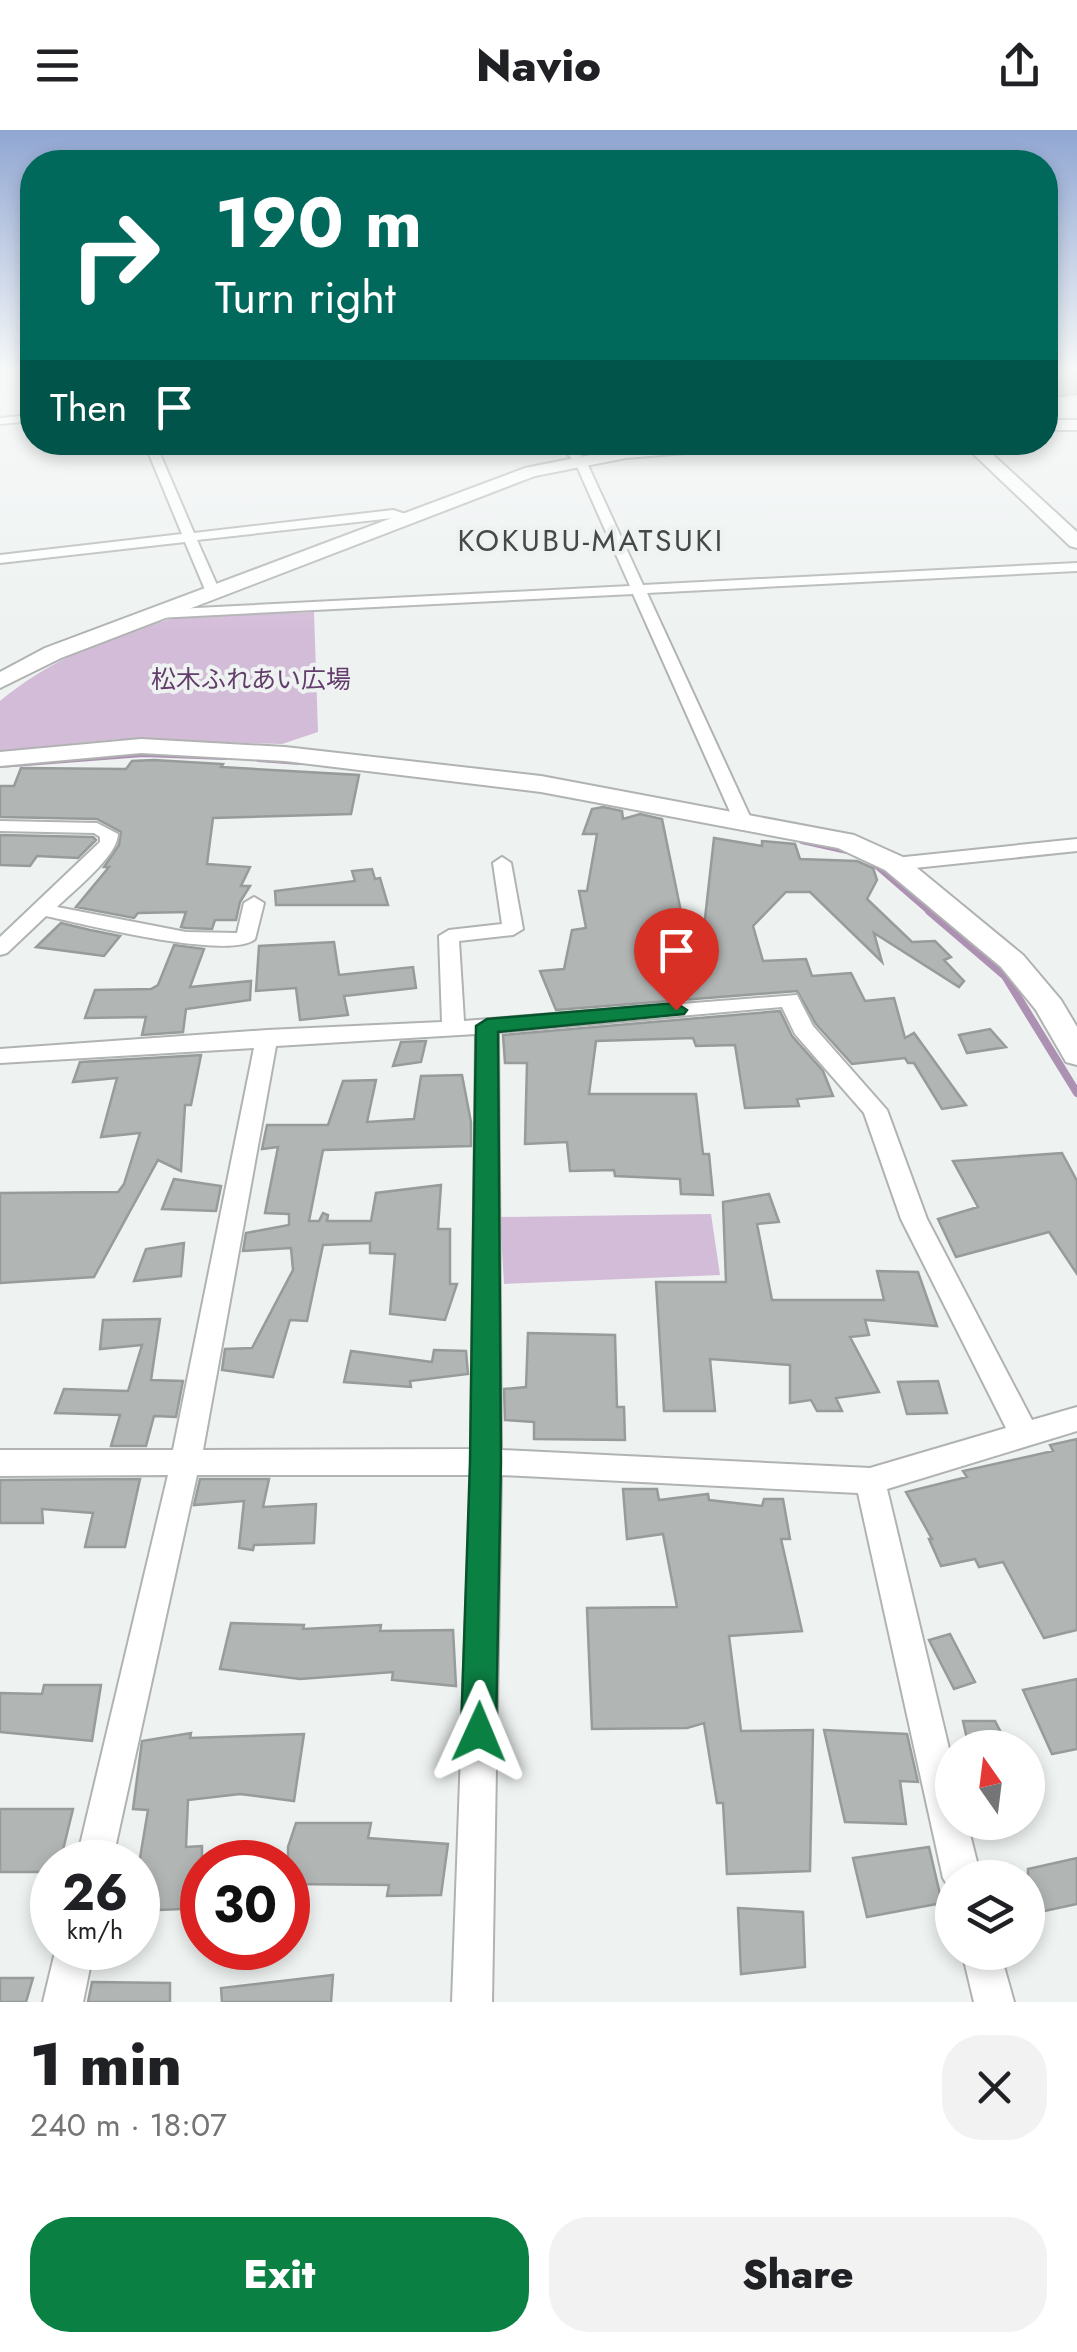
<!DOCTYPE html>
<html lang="en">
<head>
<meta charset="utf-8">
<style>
  body { margin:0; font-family:Jost,"Noto Sans JP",sans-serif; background:#f2f2f2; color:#202124; height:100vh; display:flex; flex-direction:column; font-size:38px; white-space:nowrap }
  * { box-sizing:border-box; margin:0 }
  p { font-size:32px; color:#757577 }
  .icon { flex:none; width:55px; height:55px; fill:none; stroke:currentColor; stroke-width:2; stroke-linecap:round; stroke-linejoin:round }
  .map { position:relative; height:1872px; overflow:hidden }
  .details { display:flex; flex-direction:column; background:#fff; flex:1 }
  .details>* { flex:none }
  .banner { position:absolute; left:20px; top:20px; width:1038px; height:305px; border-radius:40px; box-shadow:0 5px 15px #0003; background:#00695c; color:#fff; overflow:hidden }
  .needle { width:65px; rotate:346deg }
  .controls { position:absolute; left:935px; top:1600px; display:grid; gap:20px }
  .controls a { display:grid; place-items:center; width:110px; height:110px; border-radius:50%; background:#fff; box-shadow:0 5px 15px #0003; font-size:50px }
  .speed { position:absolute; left:30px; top:1710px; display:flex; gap:20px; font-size:50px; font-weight:700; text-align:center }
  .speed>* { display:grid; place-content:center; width:130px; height:130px; border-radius:50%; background:#fff; box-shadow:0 5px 15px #0003; line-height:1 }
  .speed small { font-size:25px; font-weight:400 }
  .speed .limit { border:15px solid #d22; background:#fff; color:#111 }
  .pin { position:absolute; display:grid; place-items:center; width:85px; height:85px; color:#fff; margin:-102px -42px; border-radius:50% 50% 50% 0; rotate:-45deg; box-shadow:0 0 10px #0007 }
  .pin .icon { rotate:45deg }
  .me { position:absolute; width:110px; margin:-55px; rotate:1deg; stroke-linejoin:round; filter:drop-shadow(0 0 8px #0008) }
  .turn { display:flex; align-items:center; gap:35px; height:210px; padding:0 30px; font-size:45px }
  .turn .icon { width:130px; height:130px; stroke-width:2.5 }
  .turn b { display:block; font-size:70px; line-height:85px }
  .then { display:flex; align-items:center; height:95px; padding:0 30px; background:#0003; gap:20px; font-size:38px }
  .round { display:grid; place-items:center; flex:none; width:105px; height:105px; border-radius:40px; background:#f2f2f2 }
  .summary { display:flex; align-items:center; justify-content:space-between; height:170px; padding:0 30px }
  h1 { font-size:60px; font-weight:800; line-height:75px }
  .action { display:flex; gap:20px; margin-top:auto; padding:20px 30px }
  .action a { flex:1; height:115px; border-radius:40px; background:#0b8043; color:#fff; font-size:40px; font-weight:800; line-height:115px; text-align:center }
  .action a+a { background:#f2f2f2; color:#202124 }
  header { display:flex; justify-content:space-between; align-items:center; height:130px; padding:0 30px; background:#fff; font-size:45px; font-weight:800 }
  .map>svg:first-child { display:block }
</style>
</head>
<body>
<header><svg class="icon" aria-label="menu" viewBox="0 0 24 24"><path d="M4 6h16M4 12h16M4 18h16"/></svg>Navio<svg class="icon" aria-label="share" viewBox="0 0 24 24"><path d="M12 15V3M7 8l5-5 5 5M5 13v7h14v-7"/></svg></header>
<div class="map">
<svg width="1077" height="1872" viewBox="0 0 1077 1872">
  <rect width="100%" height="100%" fill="#eef2f1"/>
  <path fill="#d3bcd8" d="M314,482L318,602L282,614L121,609L0,621V571C47,532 107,505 167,490C207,481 271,484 314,482Z
    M711,1084L720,1145L504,1154L500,1087Z"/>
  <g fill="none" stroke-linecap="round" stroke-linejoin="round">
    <path stroke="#ac91b2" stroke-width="6" d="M259,629L300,632
      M0,635L143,624L225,627
      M802,711L847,721
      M873,733L932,784"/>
    <path stroke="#ac91b2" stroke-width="8" d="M929,781L1005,846L1077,963"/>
  </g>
  <path fill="#b1b5b4" stroke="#979b9a" stroke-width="2.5" d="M1058,240L1077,241V264L1045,268V241Z
    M154,630L223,634L221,637L359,645L351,684L213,688L207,734L250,737L241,756H250L240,772L236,790H215L212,799L186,798L181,797L186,782L138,783L134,788L76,777L109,737H104L119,715L121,702L97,689L0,687V656H14L21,638L126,639L132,631Z
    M603,677L622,681L623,689L640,684L662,689L697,860L714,708L762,716V711L795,714L800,729L857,731L873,738L877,750L867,769L912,812L935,811L951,827L944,830L964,851L959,857L874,803L882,832L810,762H786L753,796L763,831L806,829L812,846L851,843L865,871L894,868L905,908L914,903L966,975L942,979L914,933H908L905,928L852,934L816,894L797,861L556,880L540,841L564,839L572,800L586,798L579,761H587L597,704H583L592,679Z
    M0,705L93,707L96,710L78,728L37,726L30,736L0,735Z
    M372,739L375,749L380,748L388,775H276L275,761L355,751L352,741Z
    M61,793L90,800L120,806L104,826L36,817Z
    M334,812L339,845L413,837L416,858L344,866L348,885L300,890L296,858L256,861L259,816Z
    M174,815L204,819L190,857L251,851L250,870L186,879L183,902L142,905L146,887L85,888L95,860L151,859L158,855Z
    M780,881L792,906L823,941L833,966L797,969L799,976L745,978L735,915L696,916L693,908L596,911L589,964H696L703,1024H709L713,1065L681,1064L680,1049L615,1046L614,1040L570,1041L567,1012L525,1014L527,933H505L503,905Z
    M990,899L1006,917L967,923L959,905Z
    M426,911L421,932L393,936L401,912Z
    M201,925L191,975H185L181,1041L158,1030L94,1147L0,1153V1063L118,1062L124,1054L140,1003L101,1007L117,948L73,952L80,932Z
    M462,945L471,992V1016L323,1020L309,1091H319L323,1083L328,1085L327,1091H371L376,1063L441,1055L438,1099H450V1154H457L445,1190L390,1184L395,1124L370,1123V1113L323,1115L307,1191L290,1190L273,1247L222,1240L225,1219L252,1218L293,1140L291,1118L243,1121L246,1103L289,1095V1084L265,1083L278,1017L262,1019L267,995H328L343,951L376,950L367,992L414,989L421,946Z
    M1062,1023L1077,1051V1144L1049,1102L956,1127L938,1089L978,1077L953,1031Z
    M174,1049L221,1056L216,1081L162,1079Z
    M769,1064L779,1092L757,1094L772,1170H884L877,1141L918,1142L937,1196L865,1190L869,1205L850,1207L879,1262L836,1268L842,1281H817L811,1270L790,1273V1235L710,1229L715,1281H664L656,1152H726L723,1072Z
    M184,1113L181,1146L134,1151L146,1119Z
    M160,1189L151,1250L183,1251L176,1287L154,1286L146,1316H111L120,1285L55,1283L64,1259L128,1261L142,1215L100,1219L103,1190Z
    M528,1203L615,1205L617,1277H624L625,1310L534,1309V1292L505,1290L504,1259L526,1257Z
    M434,1220L466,1221L468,1244L410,1251L411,1257L344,1252L351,1221L432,1232Z
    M938,1251L947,1283L907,1284L898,1252Z
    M1077,1309V1500L1044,1508L1003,1432L979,1437L975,1429L941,1436L929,1409H932L906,1362L967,1347L963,1341L1053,1321L1050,1315Z
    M140,1349L125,1417H85L93,1383L42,1379L43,1393H0V1350Z
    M200,1349H269L263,1377L316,1374L314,1413L254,1415L253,1420L239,1418L244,1371L194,1375Z
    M623,1359H657L659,1370L708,1364L709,1370L762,1376L764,1369H783L790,1409H781L802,1501L729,1506L741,1601L813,1600L810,1741L727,1744L723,1673H717L704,1593L687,1598L592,1599L587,1478L677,1477L663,1404L627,1409Z
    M231,1493L304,1495L303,1499L381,1495L380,1501L453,1500L456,1556L392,1550L393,1542L300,1549L220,1539Z
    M950,1504L975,1552L954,1559L929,1510Z
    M1077,1549V1619L1052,1624L1023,1560Z
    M44,1555H101L92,1611L0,1602V1563L42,1564Z
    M963,1591H995L1009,1618H969Z
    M824,1600L907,1604L918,1652L900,1651L906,1694L845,1692Z
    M191,1603L190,1608L304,1604L294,1671L240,1664L188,1670L186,1717L202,1716V1778L138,1781V1740L148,1680L133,1679L142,1611Z
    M0,1679H73L60,1732H52V1742H0Z
    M296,1693H371L368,1708L448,1714L441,1765L387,1766L389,1755L288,1754V1717Z
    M929,1717L942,1773L867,1787L853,1728Z
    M1077,1728V1774L1035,1783L1028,1764V1739Z
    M738,1778L803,1782L805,1837L741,1844Z
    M333,1845L331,1872H222L221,1858Z
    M0,1848H33L26,1872H0Z
    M92,1852L170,1853V1872H88Z"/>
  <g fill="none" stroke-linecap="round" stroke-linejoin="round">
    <g stroke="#b0b3b2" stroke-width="4">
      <path id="street" d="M32,285V291L0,294V288Z
        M144,312H155L194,403L393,380L415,387L409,391L393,388L197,410L220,462L213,466L206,462L185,412L0,433V425L182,404Z
        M556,312H568L586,331L643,455L1077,433V441L647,463L753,693L744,698L735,693L633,464L157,488L150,484L157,480L630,456L575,332Z
        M0,691L97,693L118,704C118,726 73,761 57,777L186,802L237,803L244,773L254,767L264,773L255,809C231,831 83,794 46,786L7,823L0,825V807L100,712V707L94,703L0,701Z
        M1077,709V721L895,740L886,734L895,728Z
        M502,727L511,733L523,799L513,805L459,811L464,891L797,865L813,896L887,980L927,1089L1032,1290L1077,1277V1301L887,1359L952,1631V1692H967L981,1748H952V1763L943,1748L858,1363L501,1345L492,1872H452L471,1345H197L112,1732H76L168,1345L0,1346V1320H173L254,918L0,933V919L267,900L442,892L439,806L449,800L502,794L493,733ZM782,877L795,904L864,983L901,1089L1006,1298L870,1338L501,1320L498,902ZM476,904L471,1319L203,1320L276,916Z
        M56,1818H94L83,1872H43Z
        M962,1822H1000L1014,1872H974Z"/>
    </g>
    <g stroke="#b0b3b2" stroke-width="4">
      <path id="secondary" d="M1045,290H1077V300H1045Z
        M694,312H767L759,317L626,328L535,346L61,528L0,558V542L45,518L525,338L626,318Z
        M961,312H979L1077,402V418L1070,416Z
        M141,609L285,617L541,646L854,705L905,728L1023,825L1061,870L1077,897V935L1066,932L1036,880L1001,837L885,740L838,718L541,662L285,631L141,623L0,636V622Z"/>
    </g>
    <use href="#street" fill="#fff" fill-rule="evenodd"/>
    <use href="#secondary" fill="#fff" fill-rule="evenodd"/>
  </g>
  <linearGradient id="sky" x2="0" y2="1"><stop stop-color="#90a6d2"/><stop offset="0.48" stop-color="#f7f9f9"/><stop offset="1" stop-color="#f7f9f9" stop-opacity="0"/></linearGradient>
  <rect width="1077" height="502" fill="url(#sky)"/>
  <path fill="#0b8043" stroke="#07532c" stroke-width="2.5" d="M676,873L687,880L684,884L498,902L501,1332L496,1602L491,1614L479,1620L466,1614L461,1602L470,1332L476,896L487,889Z"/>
  <g text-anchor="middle" stroke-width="8" stroke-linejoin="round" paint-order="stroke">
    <g font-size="25" fill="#633d6b" stroke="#eef2f1">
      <text x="251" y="558">松木ふれあい広場</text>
    </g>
    <g font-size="30" letter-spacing="2.5" fill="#464948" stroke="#eef2f1">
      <text x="591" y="421">KOKUBU-MATSUKI</text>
    </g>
  </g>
</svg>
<div class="controls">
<a><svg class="needle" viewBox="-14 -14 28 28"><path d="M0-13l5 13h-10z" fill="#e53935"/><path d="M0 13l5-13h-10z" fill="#757577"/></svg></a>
<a><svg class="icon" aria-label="layers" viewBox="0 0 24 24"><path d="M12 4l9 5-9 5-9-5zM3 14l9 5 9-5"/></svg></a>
</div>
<div class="speed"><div>26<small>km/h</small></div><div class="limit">30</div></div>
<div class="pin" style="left:676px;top:880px;background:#d93025"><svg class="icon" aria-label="arrive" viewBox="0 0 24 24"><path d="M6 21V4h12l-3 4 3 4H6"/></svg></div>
<svg class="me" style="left:479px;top:1602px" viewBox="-20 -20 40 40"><path d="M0-17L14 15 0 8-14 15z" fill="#0b8043" stroke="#fff" stroke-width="4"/></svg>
<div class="banner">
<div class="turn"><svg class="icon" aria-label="right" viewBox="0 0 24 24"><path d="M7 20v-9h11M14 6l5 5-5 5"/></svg><div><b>190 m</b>Turn right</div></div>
<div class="then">Then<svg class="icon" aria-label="arrive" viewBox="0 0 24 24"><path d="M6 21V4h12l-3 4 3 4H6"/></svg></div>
</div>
</div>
<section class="details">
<div class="summary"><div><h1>1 min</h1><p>240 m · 18:07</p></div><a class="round"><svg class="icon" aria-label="close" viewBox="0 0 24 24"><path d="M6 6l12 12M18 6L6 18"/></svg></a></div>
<div class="action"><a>Exit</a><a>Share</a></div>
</section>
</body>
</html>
